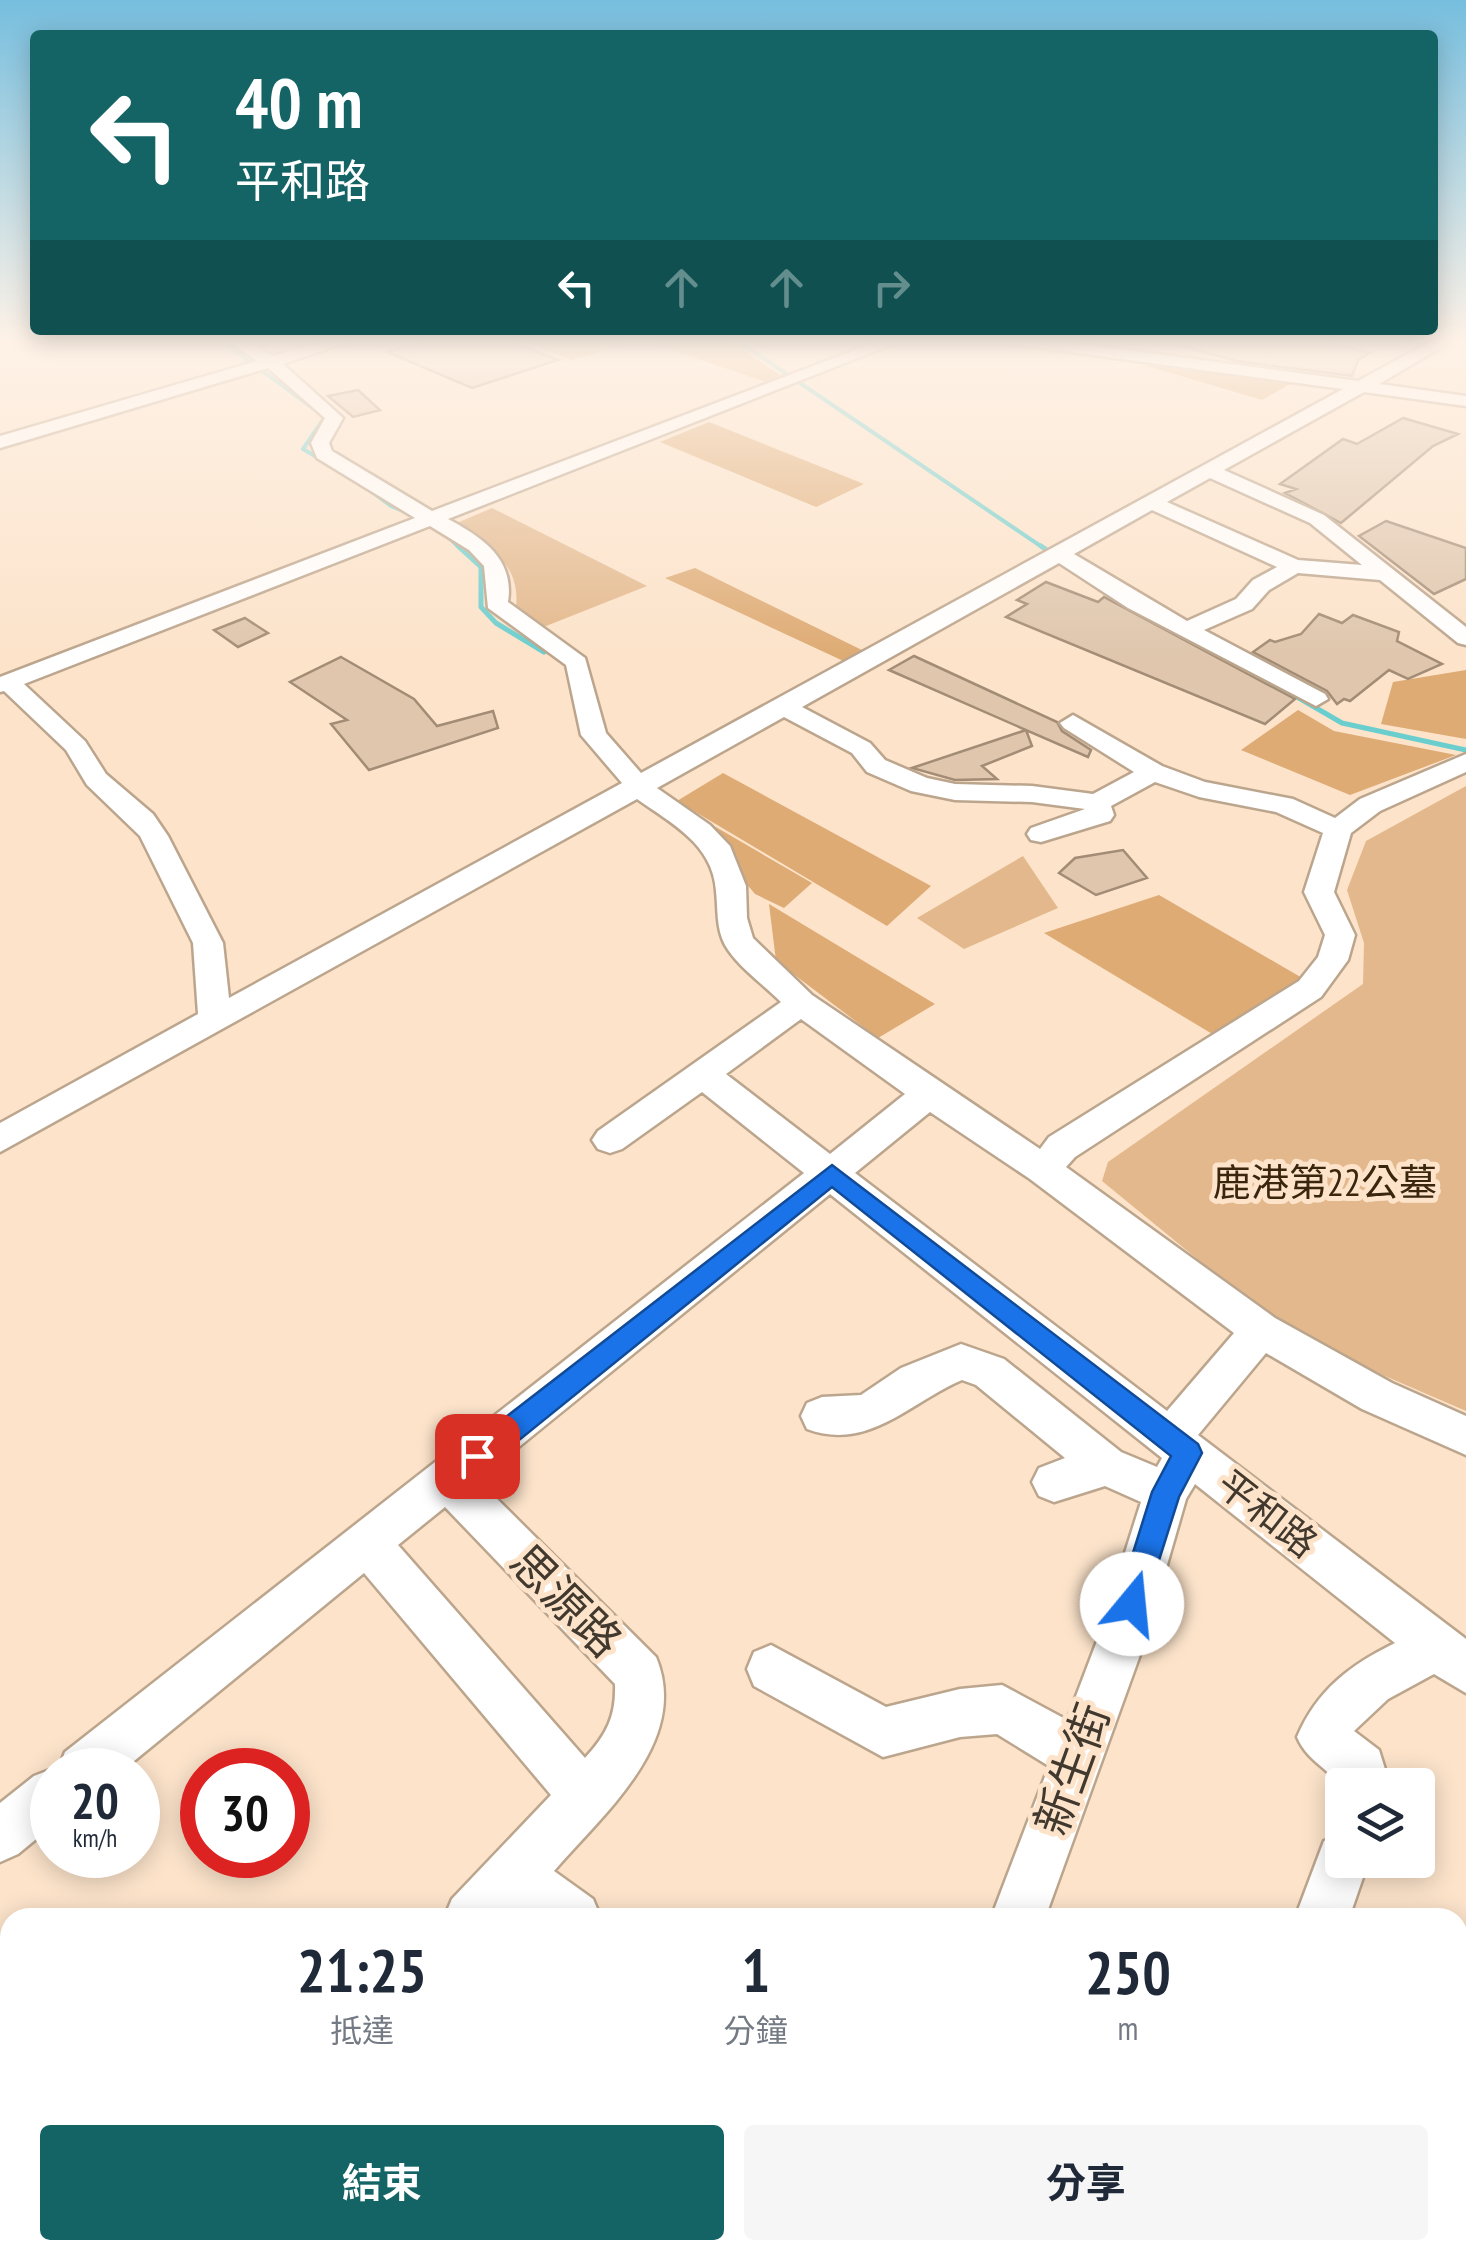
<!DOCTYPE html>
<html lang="zh-TW">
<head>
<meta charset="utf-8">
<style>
  body { margin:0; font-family:"PT Sans Narrow","Noto Sans TC",sans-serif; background:#f6f6f7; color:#1f2937; height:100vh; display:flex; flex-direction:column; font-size:38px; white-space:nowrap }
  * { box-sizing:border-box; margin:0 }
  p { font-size:32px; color:#747a83 }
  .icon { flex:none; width:55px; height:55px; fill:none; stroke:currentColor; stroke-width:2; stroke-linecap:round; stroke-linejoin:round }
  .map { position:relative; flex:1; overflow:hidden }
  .panel { position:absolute; left:0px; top:1908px; width:1468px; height:352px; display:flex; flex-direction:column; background:#fff; border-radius:30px 30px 0 0; box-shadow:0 5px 25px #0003 }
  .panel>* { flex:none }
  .hud { position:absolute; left:30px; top:30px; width:1408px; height:305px; border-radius:10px; box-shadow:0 5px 25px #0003; background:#156465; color:#fff; overflow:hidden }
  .fabs { position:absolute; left:1325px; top:1768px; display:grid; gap:20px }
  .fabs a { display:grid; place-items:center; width:110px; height:110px; border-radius:10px; background:#fff; box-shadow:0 5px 25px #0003; font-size:50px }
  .speed { position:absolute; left:30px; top:1748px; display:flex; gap:20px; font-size:50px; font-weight:700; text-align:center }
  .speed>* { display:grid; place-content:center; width:130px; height:130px; border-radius:50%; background:#fff; box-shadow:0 5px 25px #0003; line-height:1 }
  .speed small { font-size:25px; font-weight:400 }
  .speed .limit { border:15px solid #d22; background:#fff; color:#111 }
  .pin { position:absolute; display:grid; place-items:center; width:85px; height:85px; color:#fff; margin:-42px; border-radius:20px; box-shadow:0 5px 15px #0006 }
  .me { position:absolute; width:110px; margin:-55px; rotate:17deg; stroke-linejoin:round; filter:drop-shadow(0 0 8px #0008) }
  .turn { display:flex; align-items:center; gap:35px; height:210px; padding:0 40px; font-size:45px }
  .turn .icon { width:130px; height:130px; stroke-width:2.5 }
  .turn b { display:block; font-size:70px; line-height:85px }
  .lanes { display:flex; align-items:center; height:95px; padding:0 40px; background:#0003; justify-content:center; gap:50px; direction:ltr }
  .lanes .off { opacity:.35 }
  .eta { display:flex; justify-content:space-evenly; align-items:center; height:170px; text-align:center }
  .eta b { font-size:60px; font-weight:700; line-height:70px }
  .cta { display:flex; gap:20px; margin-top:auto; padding:20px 40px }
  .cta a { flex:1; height:115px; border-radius:10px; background:#156465; color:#fff; font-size:40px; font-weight:700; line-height:115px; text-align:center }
  .cta a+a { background:#f6f6f7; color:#1f2937 }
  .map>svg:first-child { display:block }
</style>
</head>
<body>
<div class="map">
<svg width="1466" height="2259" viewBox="0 0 1466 2259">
  <rect width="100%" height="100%" fill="#fce3ca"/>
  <path fill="#e3b88c" d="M492,508L647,586L536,630L516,609C521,562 489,549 457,523Z
    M1466,786V1411L1290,1335L1102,1181L1108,1162L1363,984L1364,943L1347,890L1366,841Z
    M1023,856L1058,908L964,949L917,918Z"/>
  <path fill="#deab74" d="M515,339H613L627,344L572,360Z
    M651,339H726L786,379L772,384L645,341Z
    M1146,362L1292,383L1262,400L1147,366Z
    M709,422L864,484L816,507L660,442Z
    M695,568L870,654L852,665L665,578Z
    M1466,670V739L1381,724L1393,682Z
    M1298,710L1334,731L1456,755L1350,795L1241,750Z
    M723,773L931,886L887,926L677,801Z
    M683,808L812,883L784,908L755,894Z
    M1159,895L1304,979L1214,1035L1044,933Z
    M769,904L935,1004L878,1038L776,961Z"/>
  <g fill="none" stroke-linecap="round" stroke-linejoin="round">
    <path stroke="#6bcece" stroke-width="4" d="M219,339L325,417L303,449L332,466
      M735,339L1045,549
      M357,481L391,506L413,515
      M446,535L461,549"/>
    <path stroke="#6bcece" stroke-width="5" d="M458,546L481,567V607L496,623L544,652
      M1041,546L1054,555
      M1273,683L1342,723L1466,750"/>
  </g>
  <path fill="#dfc6ad" stroke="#a38c75" stroke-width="2.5" d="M431,339H504L558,360L472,388L387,352Z
    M1181,339H1316L1370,353L1358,360L1352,376L1236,361L1180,345Z
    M358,390L380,410L353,417L328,396Z
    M1403,418L1458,434L1433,446L1341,523L1285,493L1296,489L1280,484L1343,439L1357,444Z
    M1386,521L1466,548V579L1434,594L1359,536Z
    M1046,582L1098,602L1104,597L1295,699L1265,724L1006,617L1027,604L1017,600Z
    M1319,614L1342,623L1353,615L1399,632L1397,641L1442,664L1408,679L1389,670L1350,701L1344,699L1337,704L1327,691L1253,652L1270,640L1275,642L1301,634Z
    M245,618L268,633L238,647L214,630Z
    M914,656L1057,722L1062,731L1091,750L1088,757L1026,730L1032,746L982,766L997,779L955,780L912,768L1026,730L889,670Z
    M341,657L414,699L437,726L493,711L498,728L369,770L331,724L347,720L290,682Z
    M1123,850L1147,878L1096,895L1059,873L1075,858Z"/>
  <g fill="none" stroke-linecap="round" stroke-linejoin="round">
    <g stroke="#bca58d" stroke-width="5">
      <path id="minor" d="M225,339H244L273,356L332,339H357L283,364L343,418L329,443L332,451L432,511L884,339H906L448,519C482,537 515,559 508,602L585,658L606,733L641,773L1343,389L1010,344L1002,339H1045L1358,381L1435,339H1455L1379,384L1466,396V406L1364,392L1224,470L1324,515L1466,627V645L1458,643L1380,580L1298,573L1269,590L1252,609L1204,630L1325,694L1328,699L1316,706L1128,608L1059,563L802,707L870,743L885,760L927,778L955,784L1032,786L1093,794L1134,772L1064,728L1060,723L1073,715L1162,766L1205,782L1293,799L1335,818L1360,799L1466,754V772L1380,811L1351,833L1334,892L1355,935L1348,960L1321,997L1075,1157L1066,1167L1275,1318L1392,1383L1466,1416V1455L1362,1409L1266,1353L1198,1435L1466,1639V1693L1434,1674L1388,1699L1354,1731L1379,1750L1390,1785H1342V1792C1334,1769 1309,1765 1297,1737C1317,1690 1350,1665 1395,1643L1195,1484L1186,1499L1145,1641L1045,1918H991L1049,1766L997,1734L960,1737L883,1757L754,1686L747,1669L754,1652L771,1645L886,1707L960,1689L1002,1685L1067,1720L1097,1641L1141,1502L1105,1486L1054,1502L1039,1496L1032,1482L1039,1468L1065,1458L976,1385L962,1380C910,1402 868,1452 807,1429L801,1416L807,1403L822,1397L861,1395L901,1368L961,1344L1004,1359L1121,1452L1157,1467L1162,1458L830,1194L478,1480L656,1657C691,1741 603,1814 554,1871L593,1899L601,1918H529L518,1909L510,1918H444L452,1899L551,1795L364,1573L123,1770H58L65,1752L804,1173L702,1092L622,1149L610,1153L598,1149L592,1140L598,1131L781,1002C763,984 737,966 725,945C716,928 718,909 716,891C713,844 671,823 637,799L0,1152V1123L198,1014L193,943L140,836L87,785L66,750L4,691L0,692V677L415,518L317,458L311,443L325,418L268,368L0,448V436L257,361ZM1210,478L1310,523L1362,565L1298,560L1167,502ZM1152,510L1277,567L1253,580L1236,599L1187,621L1074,554ZM430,526L469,550L484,566L488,608L566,665L581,735L622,783L229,998L223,943L168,836L153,814L106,774L85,741L24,684ZM784,717L852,753L867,772L911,791L955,800L1032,802L1085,809L1031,828L1027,834L1031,840L1041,842L1110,821L1114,815L1111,806L1155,782L1199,797L1276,812L1323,833L1304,892L1325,935L1318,957L1299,981L1049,1137L1040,1149L812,995L753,938L747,918L746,886L730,846L710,825L657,788ZM801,1019L905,1094L830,1154L726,1074ZM930,1112L1030,1179L1234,1333L1167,1411L855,1173ZM445,1507L615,1684C616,1716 607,1734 585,1758L398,1545Z
        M52,1769L55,1770L52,1826L18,1854L0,1862V1803L34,1776Z
        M1342,1834V1860H1369L1349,1918H1295L1324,1841Z
        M94,2250H160L156,2259H90Z
        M249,2250H311L315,2259H253Z
        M800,2250H868L864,2259H796Z
        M908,2250H970L972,2259H910Z"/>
    </g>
    <use href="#minor" fill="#fff" fill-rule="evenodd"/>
  </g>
  <linearGradient id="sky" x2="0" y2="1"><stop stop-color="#76bede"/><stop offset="0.52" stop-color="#fef2e7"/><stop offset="1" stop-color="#fef2e7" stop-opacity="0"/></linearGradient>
  <rect width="1466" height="655" fill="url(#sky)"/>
  <path fill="#1a73e8" stroke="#114b97" stroke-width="2.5" d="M832,1165L1198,1444L1202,1453L1179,1497L1142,1614L1132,1619L1121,1614L1117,1604L1152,1492L1171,1456L832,1187L487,1466L477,1469L467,1466L463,1456L467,1447Z"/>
  <g text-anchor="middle" stroke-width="10" stroke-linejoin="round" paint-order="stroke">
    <g font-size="38" fill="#3a250d" stroke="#fce3ca">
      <text x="1325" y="1196">鹿港第22公墓</text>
    </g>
    <g font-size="38" fill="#41382e" stroke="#fce3ca">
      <text transform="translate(1267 1514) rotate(38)" y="13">平和路</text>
    </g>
    <g font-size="45" fill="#41382e" stroke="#fce3ca">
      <text transform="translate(566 1601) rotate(45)" y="16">思源路</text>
      <text transform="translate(1072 1769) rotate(-70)" y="16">新生街</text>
    </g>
  </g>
</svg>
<div class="fabs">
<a><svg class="icon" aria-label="layers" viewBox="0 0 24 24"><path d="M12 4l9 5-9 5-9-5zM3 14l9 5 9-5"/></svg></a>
</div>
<div class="speed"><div>20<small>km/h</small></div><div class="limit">30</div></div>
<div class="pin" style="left:477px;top:1456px;background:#d93025"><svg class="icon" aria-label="arrive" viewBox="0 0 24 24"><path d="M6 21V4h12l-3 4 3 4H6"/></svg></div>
<svg class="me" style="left:1132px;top:1604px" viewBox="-20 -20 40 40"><circle r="19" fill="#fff"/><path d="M0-13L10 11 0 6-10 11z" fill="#1a73e8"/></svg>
<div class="hud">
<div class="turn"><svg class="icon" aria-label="left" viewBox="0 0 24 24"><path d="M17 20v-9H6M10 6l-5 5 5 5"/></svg><div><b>40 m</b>平和路</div></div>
<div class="lanes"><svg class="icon" aria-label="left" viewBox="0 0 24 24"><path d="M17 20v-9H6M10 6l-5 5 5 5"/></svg><svg class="icon off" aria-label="ahead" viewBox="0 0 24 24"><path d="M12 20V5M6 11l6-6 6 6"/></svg><svg class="icon off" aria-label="ahead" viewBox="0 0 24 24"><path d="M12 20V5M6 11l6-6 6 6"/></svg><svg class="icon off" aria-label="right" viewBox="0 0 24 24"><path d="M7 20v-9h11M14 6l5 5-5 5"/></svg></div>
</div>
<section class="panel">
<div class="eta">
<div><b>21:25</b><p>抵達</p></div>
<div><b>1</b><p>分鐘</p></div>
<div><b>250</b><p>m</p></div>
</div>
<div class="cta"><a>結束</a><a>分享</a></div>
</section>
</div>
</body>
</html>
